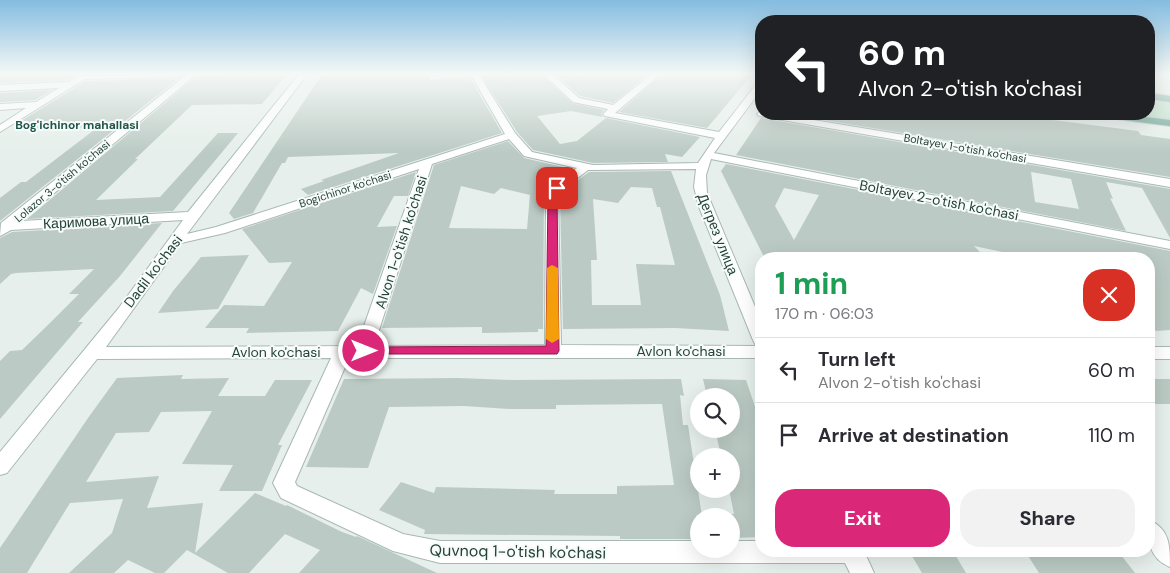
<!DOCTYPE html>
<html lang="en">
<head>
<meta charset="utf-8">
<style>
  body { margin:0; font-family:"DM Sans",sans-serif; background:#f2f2f3; color:#2b2b33; height:100vh; display:flex; flex-direction:column; font-size:19px; white-space:nowrap }
  * { box-sizing:border-box; margin:0 }
  p { font-size:16px; color:#7c7c81 }
  .icon { flex:none; width:28px; height:28px; fill:none; stroke:currentColor; stroke-width:2; stroke-linecap:round; stroke-linejoin:round }
  .map { position:relative; flex:1; overflow:hidden }
  .sheet { position:absolute; left:755px; top:252px; width:400px; height:305px; display:flex; flex-direction:column; background:#fff; border-radius:20px; box-shadow:0 5px 20px #0002 }
  .sheet>* { flex:none }
  .guide { position:absolute; left:755px; top:15px; width:400px; height:105px; border-radius:20px; box-shadow:0 5px 20px #0002; background:#202124; color:#fff; overflow:hidden }
  .controls { position:absolute; left:690px; top:388px; display:grid; gap:10px }
  .controls a { display:grid; place-items:center; width:50px; height:50px; border-radius:50%; background:#fff; box-shadow:0 5px 20px #0002; font-size:25px }
  .pin { position:absolute; display:grid; place-items:center; width:42px; height:42px; color:#fff; margin:-21px; border-radius:10px; box-shadow:0 2px 8px #0006 }
  .me { position:absolute; width:55px; margin:-28px; rotate:90deg; stroke-linejoin:round; filter:drop-shadow(0 0 4px #0008) }
  .turn { display:flex; align-items:center; gap:18px; height:105px; padding:0 20px; font-size:22px }
  .turn .icon { width:65px; height:65px; stroke-width:2.5 }
  .turn b { display:block; font-size:35px; line-height:42px }
  .round { display:grid; place-items:center; flex:none; width:52px; height:52px; border-radius:20px; background:#f2f2f3 }
  .summary { display:flex; align-items:center; justify-content:space-between; height:85px; padding:0 20px }
  h1 { font-size:30px; font-weight:700; line-height:38px; color:#1e9e55 }
  .cta { display:flex; gap:10px; margin-top:auto; padding:10px 20px }
  .cta a { flex:1; height:58px; border-radius:20px; background:#db2777; color:#fff; font-size:20px; font-weight:700; line-height:58px; text-align:center }
  .cta a+a { background:#f2f2f3; color:#2b2b33 }
  ul { padding:0; list-style:none }
  li { display:flex; align-items:center; gap:15px; height:65px; padding:0 20px; border-top:1px solid #e1e1e2 }
  li div { flex:1 }
  li b { display:block; font-size:19px }
  li em { font-style:normal }
  .map>svg:first-child { display:block }
</style>
</head>
<body>
<div class="map">
<svg width="1170" height="573" viewBox="0 0 1170 573">
  <rect width="100%" height="100%" fill="#e6efeb"/>
  <path fill="#bfe0c8" d="M1149,99L1170,102V121L1119,114H1149Z"/>
  <path fill="#bbcac4" fill-rule="evenodd" d="M0,73H81L67,80L0,83Z
    M288,73L262,104L192,105L135,159H138L96,200L160,197L218,133H238L173,211L27,219L197,76Z
    M323,73H431L430,80L469,76L502,133L308,195L301,189L324,181L321,180L399,153L288,157L285,163H282L253,213L234,219L229,213Z
    M499,73H540L572,103L604,110L601,114L603,117L571,111L537,116L560,144L577,141L606,118L700,137L682,157L665,154L668,162L593,163L533,150L517,132L481,75Z
    M554,73H575L578,76L599,73H650L613,103L580,96Z
    M664,73H730L751,76L707,128L619,112Z
    M179,78L0,221V198L21,182H26L98,127L17,129L29,121H21L86,81Z
    M52,90L35,100L0,102V93Z
    M787,114H850L887,119V114H1006L1138,131L1141,135L1170,139V177Z
    M761,118L1170,189V238L1142,188L1106,182L1113,199L1110,198L1126,231L736,155ZM1031,172L1071,179L1079,209L1035,202Z
    M508,141L524,158L572,169L552,183L544,196L543,329H538V332L482,333V327L382,328L434,165ZM461,186L494,194L501,188L530,195L527,229L449,228Z
    M726,164L1170,251V330L1156,331L1149,325V259H1036L974,246L987,259H946L940,252L896,253L900,259H765L721,171ZM784,188L819,195L794,240L775,206Z
    M671,171L720,295L729,331L675,328L563,329L560,197L563,191L589,172ZM631,187L652,188L657,207H660L675,265L636,264L641,305H592L591,260H597L593,199L618,203Z
    M416,172L408,196H394L377,227L397,226L373,294L361,288L338,331L246,333L249,328H205L224,305L264,306L292,262L269,263L242,229Z
    M162,223L120,276L78,322H83L0,419V361L10,351L22,350L50,323L79,294H69L94,269L16,273L11,274L0,284V238L12,232Z
    M249,255L218,309L158,313L173,291L201,257Z
    M183,375L181,379L229,378L218,396H265L275,380H312L278,445H282L262,491H219L233,465L182,464L212,411L161,412L149,432L116,433L86,482L159,476L147,508L203,503L195,553L255,493L286,506L287,505L342,532L356,537L357,536L437,573H299L320,550L285,534L249,573H228L187,550L164,573H155L128,560L114,573H69L112,533L123,499L70,503L27,573H0V548L88,418L117,378Z
    M458,378L512,380L681,379L684,396L680,395L683,425H688L702,516H699V539H620V536L424,534L425,530L379,510L401,482L434,493L436,487L555,490L554,494H617V486L674,485L662,404L556,405V409H509L464,406L389,407L368,468L306,467L344,379Z
    M703,379L746,380L761,424V537L731,538V514H734L729,489H731V456H721L715,429H731V396H707Z
    M1149,379H1170V404H1149Z
    M909,551H953L966,573H922Z
    M1025,551H1118L1135,573H1039Z"/>
  <g fill="none" stroke-linecap="round" stroke-linejoin="round">
    <g stroke="#a8b8b2" stroke-width="2">
      <path id="minor" d="M84,73H198L21,221L188,212L300,73H308L187,234L216,227L505,134L470,73H478L515,133L532,152L593,165L698,163L715,138L605,116L603,114L608,109L573,102L542,73H551L579,98L613,105L653,73H662L615,113L719,132L758,82L761,81V90L714,153L1170,241V249L711,159L706,175L707,193L761,321V345L755,344L753,340L699,207L694,187L696,169L588,170L562,190L558,196L561,345L761,346V358H349L295,482L297,486L403,534L440,541H699V549H731V541H761V551H864L874,573H850L845,563H440L393,551L281,498L273,483L331,358L97,359L7,473L0,475V452L118,309L183,220L11,230L0,236L1,223L185,76L85,79L0,132V125L26,108L0,110V104L36,102L59,88L0,91V85L68,82ZM509,139L524,156L577,168L553,185L546,196L545,345L374,346L432,164ZM419,169L357,346L106,347L181,243L225,233Z
        M761,111V114H777L1170,179V187L759,116L757,114Z
        M1149,347H1170V359H1149Z
        M1149,520C1170,529 1170,546 1170,567C1148,558 1148,540 1149,520Z"/>
    </g>
    <g stroke="#c2cac8" stroke-width="2">
      <path id="major" d="M1149,93L1170,96V102L1149,99Z
        M1096,114H1121L1170,120V126L1101,117Z"/>
    </g>
    <use href="#minor" fill="#fff" fill-rule="evenodd"/>
    <use href="#major" fill="#6aa596" fill-rule="evenodd"/>
  </g>
  <linearGradient id="sky" x2="0" y2="1"><stop stop-color="#84bce0"/><stop offset="0.48" stop-color="#f4f8f6"/><stop offset="1" stop-color="#f4f8f6" stop-opacity="0"/></linearGradient>
  <rect width="1170" height="153" fill="url(#sky)"/>
  <path fill="#db2777" stroke="#8e194d" d="M557,185L562,188L557,196L559,351L557,354H360L358,351L360,348L364,347L546,346L548,196L554,186Z"/>
  <path fill="#f59e0b" d="M552,265L558,268L559,339L552,343L546,339L547,268Z"/>
  <g text-anchor="middle" stroke-width="4" stroke-linejoin="round" paint-order="stroke">
    <g font-size="11" fill="#24423a" stroke="#f7fbf9">
      <text transform="translate(965 148) rotate(10)" y="4">Boltayev 1-o'tish ko'chasi</text>
      <text transform="translate(62 181) rotate(-40)" y="4">Lolazor 3-o'tish ko'chasi</text>
      <text transform="translate(345 189) rotate(-18)" y="4">Bogichinor ko'chasi</text>
    </g>
    <g font-size="12" font-weight="bold" fill="#1f5548" stroke="#f7fbf9">
      <text x="77" y="129">Bog'ichinor mahallasi</text>
    </g>
    <g font-size="14" fill="#24423a" stroke="#f7fbf9">
      <text transform="translate(939 200) rotate(11)" y="5">Boltayev 2-o'tish ko'chasi</text>
      <text transform="translate(96 221) rotate(-3)" y="5">Каримова улица</text>
      <text transform="translate(718 234) rotate(68)" y="5">Дегрез улица</text>
      <text transform="translate(401 242) rotate(-72)" y="5">Alvon 1-o'tish ko'chasi</text>
      <text transform="translate(153 271) rotate(-53)" y="5">Dadil ko'chasi</text>
      <text x="681" y="356">Avlon ko'chasi</text>
      <text x="276" y="357">Avlon ko'chasi</text>
    </g>
    <g font-size="16" fill="#24423a" stroke="#f7fbf9">
      <text transform="translate(518 551) rotate(1)" y="6">Quvnoq 1-o'tish ko'chasi</text>
    </g>
  </g>
</svg>
<div class="controls">
<a><svg class="icon" aria-label="search" viewBox="0 0 24 24"><circle cx="10" cy="10" r="6"/><path d="M15 15l6 6"/></svg></a>
<a>+</a>
<a>−</a>
</div>
<div class="pin" style="left:557px;top:188px;background:#d93025"><svg class="icon" aria-label="arrive" viewBox="0 0 24 24"><path d="M6 21V4h12l-3 4 3 4H6"/></svg></div>
<svg class="me" style="left:364px;top:351px" viewBox="-20 -20 40 40"><circle r="17" fill="#db2777" stroke="#fff" stroke-width="3"/><path d="M0-11L8 9 0 5-8 9z" fill="#fff"/></svg>
<div class="guide">
<div class="turn"><svg class="icon" aria-label="left" viewBox="0 0 24 24"><path d="M17 20v-9H6M10 6l-5 5 5 5"/></svg><div><b>60 m</b>Alvon 2-o'tish ko'chasi</div></div>
</div>
<section class="sheet">
<div class="summary"><div><h1>1 min</h1><p>170 m · 06:03</p></div><a class="round" style="background:#d93025;color:#fff"><svg class="icon" aria-label="close" viewBox="0 0 24 24"><path d="M6 6l12 12M18 6L6 18"/></svg></a></div>
<ul>
<li><svg class="icon" aria-label="left" viewBox="0 0 24 24"><path d="M17 20v-9H6M10 6l-5 5 5 5"/></svg><div><b>Turn left</b><p>Alvon 2-o'tish ko'chasi</p></div><em>60 m</em></li>
<li><svg class="icon" aria-label="arrive" viewBox="0 0 24 24"><path d="M6 21V4h12l-3 4 3 4H6"/></svg><div><b>Arrive at destination</b></div><em>110 m</em></li>
</ul>
<div class="cta"><a>Exit</a><a>Share</a></div>
</section>
</div>
</body>
</html>
